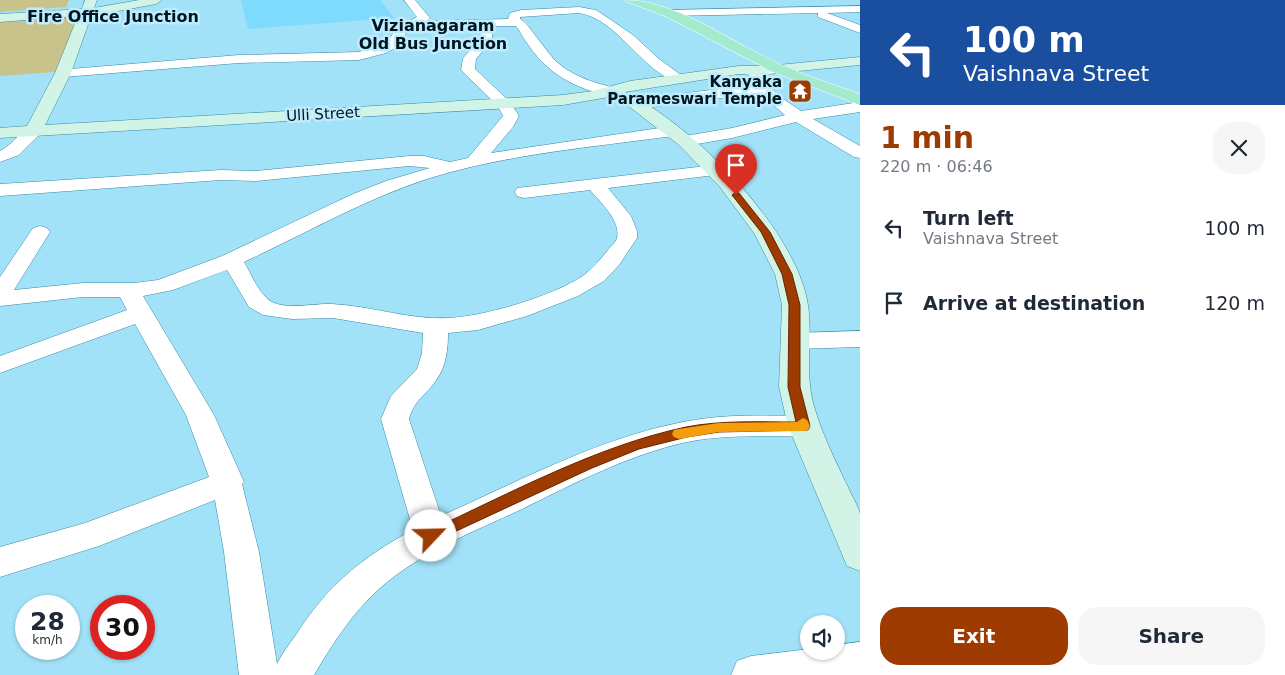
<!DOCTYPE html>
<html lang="en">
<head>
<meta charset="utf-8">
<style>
  body { margin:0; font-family:"DejaVu Sans",sans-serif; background:#f6f6f7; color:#1f2937; height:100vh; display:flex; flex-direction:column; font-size:19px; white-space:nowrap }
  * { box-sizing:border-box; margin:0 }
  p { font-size:16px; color:#747a83 }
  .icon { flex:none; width:28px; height:28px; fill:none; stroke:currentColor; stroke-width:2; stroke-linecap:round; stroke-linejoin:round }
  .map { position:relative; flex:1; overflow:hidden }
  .details { display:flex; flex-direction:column; background:#fff; width:425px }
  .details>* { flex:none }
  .guide { background:#1a4fa0; color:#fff; overflow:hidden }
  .buttons { position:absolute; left:800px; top:615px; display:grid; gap:10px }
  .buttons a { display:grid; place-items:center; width:45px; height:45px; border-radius:50%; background:#fff; box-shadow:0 1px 4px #0004; font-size:25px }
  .speed { position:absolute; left:15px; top:595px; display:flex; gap:10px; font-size:25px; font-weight:700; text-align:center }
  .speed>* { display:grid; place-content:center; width:65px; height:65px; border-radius:50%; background:#fff; box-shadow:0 1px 4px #0004; line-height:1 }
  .speed small { font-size:12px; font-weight:400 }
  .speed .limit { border:8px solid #d22; background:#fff; color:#111 }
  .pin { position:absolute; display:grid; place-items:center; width:42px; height:42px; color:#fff; margin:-51px -21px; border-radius:50% 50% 50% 0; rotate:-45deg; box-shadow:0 0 5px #0007 }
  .pin .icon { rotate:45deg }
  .me { position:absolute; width:55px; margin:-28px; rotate:66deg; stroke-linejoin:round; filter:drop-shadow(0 0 4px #0008) }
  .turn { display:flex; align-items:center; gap:18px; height:105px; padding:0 20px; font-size:22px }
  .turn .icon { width:65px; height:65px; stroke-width:2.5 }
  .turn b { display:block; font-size:35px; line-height:42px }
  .round { display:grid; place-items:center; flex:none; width:52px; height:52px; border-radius:20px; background:#f6f6f7 }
  .overview { display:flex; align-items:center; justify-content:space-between; height:85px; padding:0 20px }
  h1 { font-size:30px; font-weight:800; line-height:38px; color:#9e3b00 }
  .action { display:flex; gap:10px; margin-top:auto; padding:10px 20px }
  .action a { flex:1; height:58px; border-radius:20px; background:#9e3b00; color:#fff; font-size:20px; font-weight:800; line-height:58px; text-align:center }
  .action a+a { background:#f6f6f7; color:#1f2937 }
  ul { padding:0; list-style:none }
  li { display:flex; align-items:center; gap:15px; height:75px; padding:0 20px }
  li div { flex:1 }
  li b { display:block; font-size:19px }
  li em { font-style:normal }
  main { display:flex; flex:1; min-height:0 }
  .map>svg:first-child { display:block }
</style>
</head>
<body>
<main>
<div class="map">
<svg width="860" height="675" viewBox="0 0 860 675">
  <rect width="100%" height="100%" fill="#a2e2f9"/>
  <path fill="#7fdbfd" d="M241,0H380L394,18L248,29Z"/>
  <path fill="#c8c28b" d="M0,0H69L66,7L0,12Z
    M89,13L68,71L0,76V19Z"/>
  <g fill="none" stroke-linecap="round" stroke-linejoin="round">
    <g stroke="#378aa6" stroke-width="1">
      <path id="street" d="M404,0H415L430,18L427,21L508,19L510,13L521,10L579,7L596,10L633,35L659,59L685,78L678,82C643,73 618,19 579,13L520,17V19C527,21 548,55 558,63C574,77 595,83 615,88L617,91L615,94C606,96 597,92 588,90C562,81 542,66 527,43C523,38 520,31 516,26H492V40L476,59L475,69L509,101L519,116L513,127L491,153L673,126L679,128L681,131L679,134L673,136C593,147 508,154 430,178C365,199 306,233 244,262C251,274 260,296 272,302C287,310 316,303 332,304C372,306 409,320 448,318C484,317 556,295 584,275C593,268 601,259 608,250C610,247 616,242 617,238C621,220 600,202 590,190L524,198L517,196L515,192L517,188L715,165L721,166L724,170L721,174L715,175L608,188L631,216L637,231V238L619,265L604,281L578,296L527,316L478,330L448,333C448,354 445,371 431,387C421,398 413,404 409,419L441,516C524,479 610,432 701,419C735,414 770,416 804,416L814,419L818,426L814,433L804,436C765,437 725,434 687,442C628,455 575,483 522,509C473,532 421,552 380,588C352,613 333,643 314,675H239L224,552L215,500L99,546L0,577V547L85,523L209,477L186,415L135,324L0,373V356L127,310L120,297H83L0,306V277L33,228L40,226L47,228L50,232L14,290L83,283H134L158,280L222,256L353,194L386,181L430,168L409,166L256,181L221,180L0,196V184L221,170L256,171L409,156H424L450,162L468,158L503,116L498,106L461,70L463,58L480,40L481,26L414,28L406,33L395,48L386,53L359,60L239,63L63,77L58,76L56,73L58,70L239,55L359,52L387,42L397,28L417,17ZM227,270L249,307L263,315L292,319L333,318L423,333L422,353L417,369L391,396L381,419L413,530C362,557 327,586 296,635C289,644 282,654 277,664L259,552L242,484L244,482L214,415L143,296L173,290Z
        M860,6V12L827,13L860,25V33L818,17V13L669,16L663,13L669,10Z
        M778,65L785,69L783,72L769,74L762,79L779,96L801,111L860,102V112L813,119L860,146V158L854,157L796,122L732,138L685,146L679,145L677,141L679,137L685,136L732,128L785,115L759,93L637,109L632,107L629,104L632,101L637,99L752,85L747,78C755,68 766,67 778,65Z
        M34,126L40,128L42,131L40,134L19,155L0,162V151C13,145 21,129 34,126Z
        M860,331V347L794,349L785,347L781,341L785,335L794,333Z
        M860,642V675H731L737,661L751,656L809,649V651H836V645Z"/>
    </g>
    <g stroke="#378aa6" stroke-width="1">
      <path id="secondary" d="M85,0H97L94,8L139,0H162L156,4L91,16L71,73L45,125L563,95L593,91L630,81L739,66H765L771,69L778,65L860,57V65L778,73L772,71L765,76L739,74L625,92C692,124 797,230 808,305C813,339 804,371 814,406C822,434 835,460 848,487C851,495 858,505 860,514C860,530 860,554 860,571L847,566L788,426L779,387L782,305L775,274L754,233L720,187L679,145L631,108L609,97L563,105L0,138V128L27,126L55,73L78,16L0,22V14L82,9Z"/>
    </g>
    <g stroke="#fff" stroke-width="1">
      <path id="primary" d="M625,0C678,0 736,46 784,66C809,77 835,85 860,94V105L773,72L665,16L627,2Z"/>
    </g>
    <use href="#street" fill="#fff" fill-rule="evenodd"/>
    <use href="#secondary" fill="#d2f4e6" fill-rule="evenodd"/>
    <use href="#primary" fill="#a5eacd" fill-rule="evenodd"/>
  </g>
  <path fill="#9e3b00" stroke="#672600" d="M736,192L739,193L770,232L792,274L800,305V387L810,426L808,430L719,432L687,437L639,449L592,468L437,540L431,542L426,540L424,536L426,532C509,494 596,446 686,427C722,420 760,422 796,422L788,387L789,305L782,274L761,232L732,195Z"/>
  <path fill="#f59e0b" d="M803,418L807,420L810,426L808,430L804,431L719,432L679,439L674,437L672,434L674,430L679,429L719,423L797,422Z"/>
  <defs>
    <g id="temple-square" transform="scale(1.25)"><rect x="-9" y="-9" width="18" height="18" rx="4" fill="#9e3b00" stroke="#beecfe"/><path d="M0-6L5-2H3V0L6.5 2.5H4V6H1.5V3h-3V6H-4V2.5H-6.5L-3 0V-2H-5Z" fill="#fff"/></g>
  </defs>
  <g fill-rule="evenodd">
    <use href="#temple-square" x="800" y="91"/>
  </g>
  <g text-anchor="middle" stroke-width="5" stroke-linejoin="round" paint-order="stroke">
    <g font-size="15" font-weight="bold" fill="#00161e" stroke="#beecfe" text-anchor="end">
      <text x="782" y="87">Kanyaka<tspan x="782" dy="17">Parameswari Temple</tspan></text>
    </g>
    <g font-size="15" fill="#00161e" stroke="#beecfe">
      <text transform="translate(323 114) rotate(-3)" y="5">Ulli Street</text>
    </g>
    <g font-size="16" font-weight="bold" fill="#00161e" stroke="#beecfe">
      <text x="113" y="22">Fire Office Junction</text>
      <text x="433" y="31">Vizianagaram<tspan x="433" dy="18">Old Bus Junction</tspan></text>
    </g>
  </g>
</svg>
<div class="buttons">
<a><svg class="icon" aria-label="sound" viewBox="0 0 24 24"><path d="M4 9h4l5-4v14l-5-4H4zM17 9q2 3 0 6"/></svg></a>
</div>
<div class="speed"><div>28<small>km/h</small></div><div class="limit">30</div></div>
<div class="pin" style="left:736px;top:195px;background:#d93025"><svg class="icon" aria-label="arrive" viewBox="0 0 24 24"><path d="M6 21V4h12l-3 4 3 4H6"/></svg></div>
<svg class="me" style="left:431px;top:536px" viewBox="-20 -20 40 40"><circle r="19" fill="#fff"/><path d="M0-13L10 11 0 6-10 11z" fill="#9e3b00"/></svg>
</div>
<section class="details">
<div class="guide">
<div class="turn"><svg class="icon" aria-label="left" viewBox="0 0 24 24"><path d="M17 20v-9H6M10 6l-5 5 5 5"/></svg><div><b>100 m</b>Vaishnava Street</div></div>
</div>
<div class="overview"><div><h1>1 min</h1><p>220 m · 06:46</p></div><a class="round"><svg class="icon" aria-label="close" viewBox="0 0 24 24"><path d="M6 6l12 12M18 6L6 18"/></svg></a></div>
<ul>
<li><svg class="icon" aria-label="left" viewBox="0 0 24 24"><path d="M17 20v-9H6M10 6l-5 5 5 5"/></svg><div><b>Turn left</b><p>Vaishnava Street</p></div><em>100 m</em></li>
<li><svg class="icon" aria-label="arrive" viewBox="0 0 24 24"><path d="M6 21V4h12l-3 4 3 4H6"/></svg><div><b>Arrive at destination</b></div><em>120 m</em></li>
</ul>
<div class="action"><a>Exit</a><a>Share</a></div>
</section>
</main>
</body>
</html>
